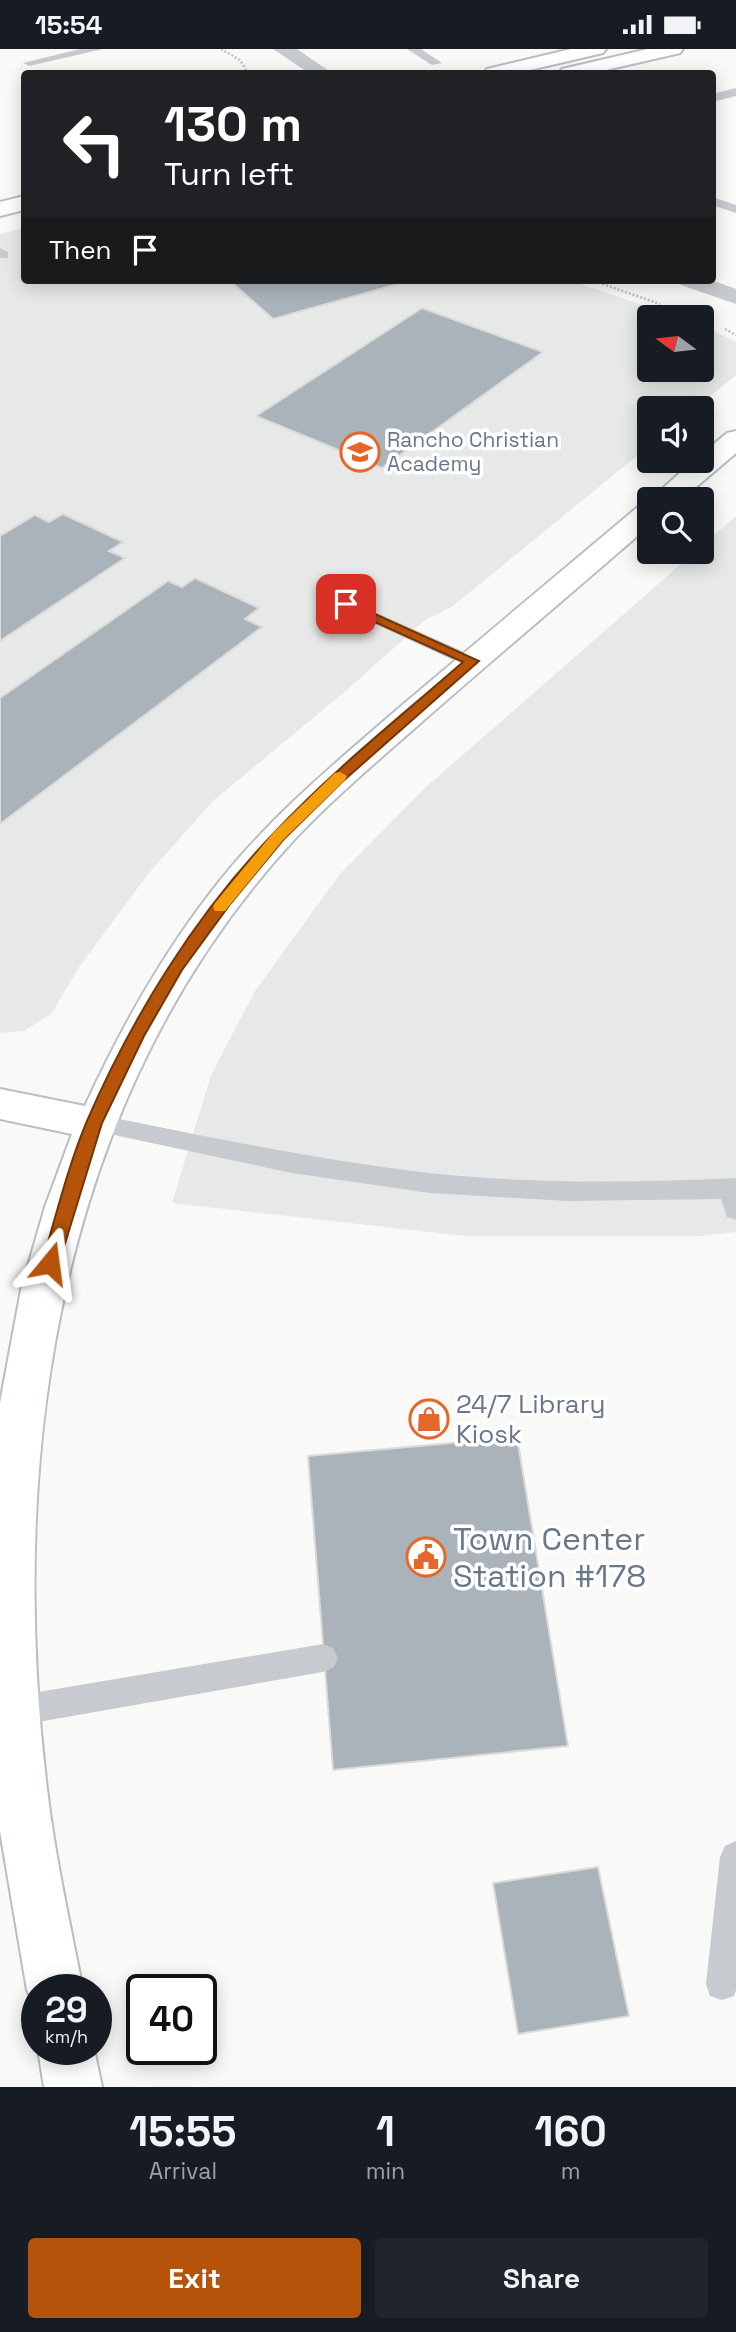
<!DOCTYPE html>
<html lang="en">
<head>
<meta charset="utf-8">
<style>
  body { margin:0; font-family:"Space Grotesk",sans-serif; background:#20242c; color:#f1f3f6; height:100vh; display:flex; flex-direction:column; font-size:26px; white-space:nowrap }
  * { box-sizing:border-box; margin:0 }
  p { font-size:23px; color:#9ea1a6 }
  .icon { flex:none; width:38px; height:38px; fill:none; stroke:currentColor; stroke-width:2; stroke-linecap:round; stroke-linejoin:round }
  .map { position:relative; height:2038px; overflow:hidden }
  .drawer { display:flex; flex-direction:column; background:#171b24; flex:1 }
  .drawer>* { flex:none }
  .top-card { position:absolute; left:21px; top:21px; width:695px; height:214px; border-radius:7px; box-shadow:0 4px 18px #0003; background:#202124; color:#fff; overflow:hidden }
  .needle { width:46px; rotate:285deg }
  .tools { position:absolute; left:637px; top:256px; display:grid; gap:14px }
  .tools a { display:grid; place-items:center; width:77px; height:77px; border-radius:7px; background:#171b24; box-shadow:0 4px 18px #0003; font-size:35px }
  .speed { position:absolute; left:21px; top:1925px; display:flex; gap:14px; font-size:35px; font-weight:700; text-align:center }
  .speed>* { display:grid; place-content:center; width:91px; height:91px; border-radius:50%; background:#171b24; box-shadow:0 4px 18px #0003; line-height:1 }
  .speed small { font-size:18px; font-weight:400 }
  .speed .limit { border:4px solid #111; border-radius:10px; background:#fff; color:#111 }
  .pin { position:absolute; display:grid; place-items:center; width:60px; height:60px; color:#fff; margin:-30px; border-radius:14px; box-shadow:0 4px 10px #0006 }
  .me { position:absolute; width:77px; margin:-38px; rotate:16deg; stroke-linejoin:round; filter:drop-shadow(0 0 5px #0008) }
  .turn { display:flex; align-items:center; gap:24px; height:147px; padding:0 28px; font-size:32px }
  .turn .icon { width:91px; height:91px; stroke-width:2.5 }
  .turn b { display:block; font-size:49px; line-height:60px }
  .then { display:flex; align-items:center; height:66px; padding:0 28px; background:#0003; gap:14px; font-size:26px }
  .eta { display:flex; justify-content:space-evenly; align-items:center; height:119px; text-align:center }
  .eta b { font-size:42px; font-weight:700; line-height:49px }
  .primary-button { display:flex; gap:14px; margin-top:auto; padding:14px 28px }
  .primary-button a { flex:1; height:80px; border-radius:7px; background:#b45309; color:#fff; font-size:28px; font-weight:700; line-height:80px; text-align:center }
  .primary-button a+a { background:#20242c; color:#f1f3f6 }
  .status { display:flex; justify-content:space-between; align-items:center; height:49px; padding:0 35px; background:#171b24; direction:ltr }
  .status svg { height:19px; fill:currentColor }
  .map>svg:first-child { display:block }
</style>
</head>
<body>
<div class="status"><b>15:54</b><svg viewBox="0 0 49 12"><path d="M0 12V9h3v3zM5 12V6h3v6zM10 12V3h3v9zM15 12V0h3v12zM26 1h20v11H26zM47 4h2v5h-2z"/></svg></div>
<div class="map">
<svg width="736" height="2038" viewBox="0 0 736 2038">
  <rect width="100%" height="100%" fill="#f9f9f7"/>
  <path fill="#e7e8e8" d="M24,179V231H568L678,268H649V320H702V276L736,293V326L696,359H649V397L453,557L425,571L348,640L213,752L148,825L79,918L52,964L24,982L0,984V185Z
    M736,467V1183L700,1187H465L172,1154L211,1026L255,942L340,825L425,739L696,502H702V497Z"/>
  <path fill="#abb3ba" stroke="#dbdbd9" stroke-width="2" d="M229,231H403L405,233L273,270Z
    M422,259L543,303L382,419L256,367Z
    M63,465L123,493L109,502L125,509L0,592V487L35,466L49,473Z
    M195,529L259,559L245,570L262,578L0,775V649L168,532L182,538Z
    M517,1388L568,1697L333,1721L308,1407Z
    M598,1818L629,1967L518,1985L493,1834Z"/>
  <g fill="none" stroke-linecap="round" stroke-linejoin="round">
    <g stroke="#b9bec3" stroke-width="4">
      <path id="secondary" d="M571,0H606L603,4L517,24H484L487,20Z
        M648,0H683L680,4L593,24H559L562,20Z
        M24,147V161L0,167V153Z
        M736,382V404L682,450H651L694,411H702V405L727,384Z
        M649,455V477C574,542 498,606 424,671C379,711 333,749 293,792C57,1049 7,1406 47,1740C55,1808 70,1874 83,1941H37V1961L27,1941L0,1782V1354L21,1241L45,1158L72,1085L0,1070V1040L85,1057C120,981 160,909 211,843C265,772 333,716 400,658C479,591 559,524 639,457Z
        M38,2000H94L102,2038H44Z"/>
    </g>
    <path stroke="#bfc1c4" stroke-width="2.5" stroke-dasharray="2 2" stroke-linecap="butt" d="M221,0L240,11L248,24
      M591,231L660,255
      M725,280L736,286"/>
    <path fill="#c7cace" fill-rule="evenodd" d="M80,0H103L29,17L23,14Z
      M407,0H421L442,14L432,16Z
      M736,39V47L712,53V45Z
      M712,148L736,156V164L712,156Z
      M0,199L8,203V209H0Z
      M346,550L478,609L481,613L478,617H466L340,559L337,555Z
      M94,1065C205,1087 316,1111 429,1124C530,1135 635,1134 736,1129V1171L727,1168L721,1150L567,1152L430,1144L292,1124L86,1080L82,1074L86,1068Z
      M323,1595L333,1599L338,1609L333,1619L323,1623L15,1677L4,1673L0,1662L4,1651L15,1647Z
      M736,1792V1941L734,1947L722,1951L710,1947L706,1935L720,1808L725,1797Z"/>
    <path fill="#c7cace" fill-rule="evenodd" d="M273,0H297L332,24H309Z
      M677,231H711L736,240V255L681,236Z"/>
    <use href="#secondary" fill="#fff" fill-rule="evenodd"/>
  </g>
  <path fill="#b45309" stroke="#753606" stroke-width="2" d="M346,552L479,612L342,733L283,791L231,854L182,921L144,987L102,1074L59,1214L56,1219L50,1221L44,1219L42,1214C56,1167 68,1117 87,1072C132,968 195,866 274,784C332,722 399,669 463,613L342,558V553Z"/>
  <path fill="#f59e0b" d="M340,723L347,727L345,731L283,791L225,862H215L213,858L215,854L273,784L335,724Z"/>
  <defs>
    <g id="school-ring" transform="scale(2.0125)"><circle r="9.5" fill="#fff" stroke="#e6672a" stroke-width="1.5"/><path d="M0-5L7-2L0 1L-7-2ZM-4 1L0 2.5L4 1V4Q0 6-4 4Z" fill="#e6672a"/></g>
    <g id="shop-ring" transform="scale(2.0125)"><circle r="9.5" fill="#fff" stroke="#e6672a" stroke-width="1.5"/><path d="M-5-2.5h2.3a2.7 3.5 0 0 1 5.4 0H5L5.5 6h-11ZM-1.5-2.5h3a1.5 2.3 0 0 0-3 0Z" fill="#e6672a"/></g>
    <g id="civic-ring" transform="scale(2.0125)"><circle r="9.5" fill="#fff" stroke="#e6672a" stroke-width="1.5"/><path d="M-.6-6.5H3V-4.5H.6V-3L4-1V1h2V6H-6V1h2V-1L-.6-3ZM-1.2 2.5V6h2.4V2.5Z" fill="#e6672a"/></g>
  </defs>
  <g fill-rule="evenodd">
    <use href="#school-ring" x="360" y="403"/>
    <use href="#shop-ring" x="429" y="1370"/>
    <use href="#civic-ring" x="426" y="1508"/>
  </g>
  <g text-anchor="middle" stroke-width="7" stroke-linejoin="round" paint-order="stroke">
    <g font-size="21" fill="#687789" stroke="#fff" text-anchor="start">
      <text x="387" y="398">Rancho Christian<tspan x="387" dy="24">Academy</tspan></text>
    </g>
    <g font-size="26" fill="#687789" stroke="#fff" text-anchor="start">
      <text x="456" y="1364">24/7 Library<tspan x="456" dy="30">Kiosk</tspan></text>
    </g>
    <g font-size="32" fill="#687789" stroke="#fff" text-anchor="start">
      <text x="453" y="1501">Town Center<tspan x="453" dy="37">Station #178</tspan></text>
    </g>
  </g>
</svg>
<div class="tools">
<a><svg class="needle" viewBox="-14 -14 28 28"><path d="M0-13l5 13h-10z" fill="#e53935"/><path d="M0 13l5-13h-10z" fill="#9ea1a6"/></svg></a>
<a><svg class="icon" aria-label="sound" viewBox="0 0 24 24"><path d="M4 9h4l5-4v14l-5-4H4zM17 9q2 3 0 6"/></svg></a>
<a><svg class="icon" aria-label="search" viewBox="0 0 24 24"><circle cx="10" cy="10" r="6"/><path d="M15 15l6 6"/></svg></a>
</div>
<div class="speed"><div>29<small>km/h</small></div><div class="limit">40</div></div>
<div class="pin" style="left:346px;top:555px;background:#d93025"><svg class="icon" aria-label="arrive" viewBox="0 0 24 24"><path d="M6 21V4h12l-3 4 3 4H6"/></svg></div>
<svg class="me" style="left:50px;top:1214px" viewBox="-20 -20 40 40"><path d="M0-17L14 15 0 8-14 15z" fill="#b45309" stroke="#fff" stroke-width="4"/></svg>
<div class="top-card">
<div class="turn"><svg class="icon" aria-label="left" viewBox="0 0 24 24"><path d="M17 20v-9H6M10 6l-5 5 5 5"/></svg><div><b>130 m</b>Turn left</div></div>
<div class="then">Then<svg class="icon" aria-label="arrive" viewBox="0 0 24 24"><path d="M6 21V4h12l-3 4 3 4H6"/></svg></div>
</div>
</div>
<section class="drawer">
<div class="eta">
<div><b>15:55</b><p>Arrival</p></div>
<div><b>1</b><p>min</p></div>
<div><b>160</b><p>m</p></div>
</div>
<div class="primary-button"><a>Exit</a><a>Share</a></div>
</section>
</body>
</html>
